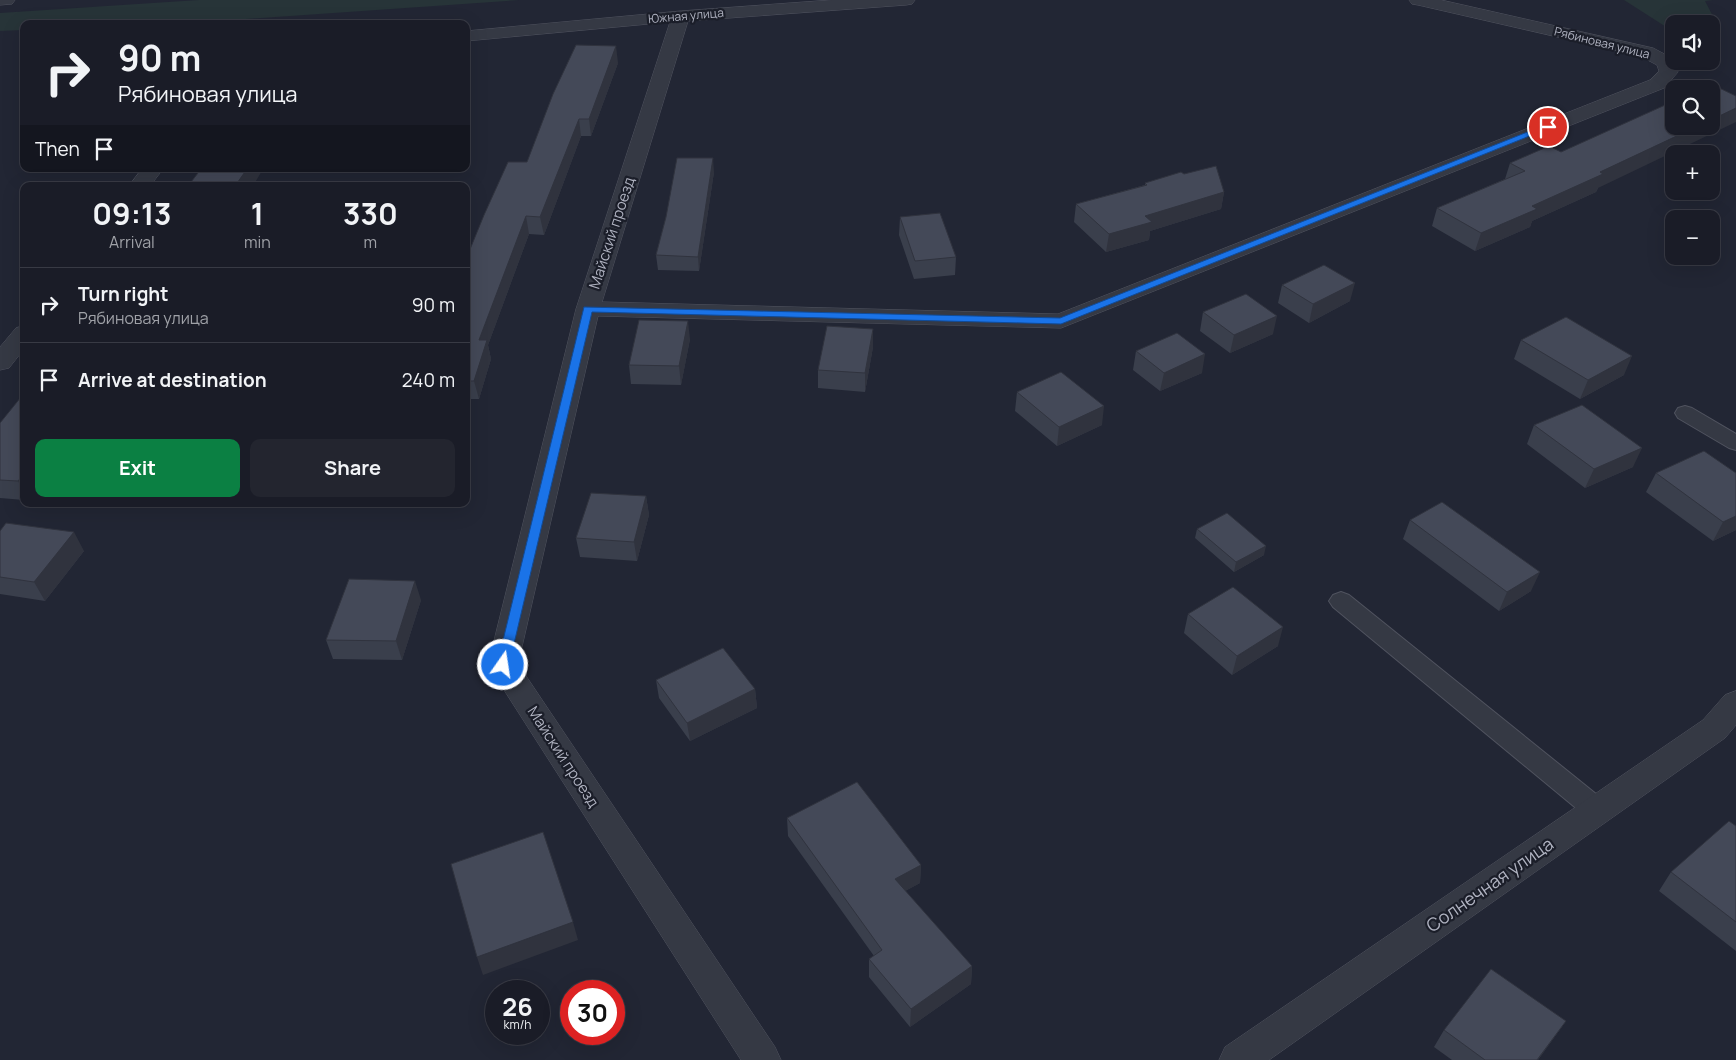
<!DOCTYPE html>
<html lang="en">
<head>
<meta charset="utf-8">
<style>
  body { margin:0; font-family:Manrope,sans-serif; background:#23252f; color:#f1f3f6; height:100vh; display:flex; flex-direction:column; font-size:19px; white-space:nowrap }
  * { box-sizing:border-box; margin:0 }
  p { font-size:16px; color:#9fa1a7 }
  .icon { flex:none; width:28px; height:28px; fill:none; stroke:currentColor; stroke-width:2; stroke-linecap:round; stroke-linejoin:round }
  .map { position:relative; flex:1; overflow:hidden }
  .sheet { position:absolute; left:20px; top:182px; width:450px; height:325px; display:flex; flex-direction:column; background:#1a1c27; border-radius:10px; box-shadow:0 5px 20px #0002,0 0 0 1px #383a44 }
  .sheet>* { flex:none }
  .top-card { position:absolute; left:20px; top:20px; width:450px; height:152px; border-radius:10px; box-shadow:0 5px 20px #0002,0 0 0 1px #383a44; background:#1a1c27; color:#f1f3f6; overflow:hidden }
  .tools { position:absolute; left:1665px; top:15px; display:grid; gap:10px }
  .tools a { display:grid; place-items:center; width:55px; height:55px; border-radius:10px; background:#1a1c27; box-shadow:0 5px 20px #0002,0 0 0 1px #383a44; font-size:25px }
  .speed { position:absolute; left:485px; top:980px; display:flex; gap:10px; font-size:25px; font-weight:700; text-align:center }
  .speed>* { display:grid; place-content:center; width:65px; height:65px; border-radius:50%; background:#1a1c27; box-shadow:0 5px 20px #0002,0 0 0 1px #383a44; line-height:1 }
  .speed small { font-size:12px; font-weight:400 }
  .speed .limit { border:8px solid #d22; background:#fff; color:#111 }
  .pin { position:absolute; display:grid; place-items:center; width:42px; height:42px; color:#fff; margin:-21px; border:2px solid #fff; border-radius:50%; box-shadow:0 1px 5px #0007 }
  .me { position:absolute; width:55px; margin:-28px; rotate:13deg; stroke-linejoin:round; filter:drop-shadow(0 0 4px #0008) }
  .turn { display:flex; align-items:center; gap:18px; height:105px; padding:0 15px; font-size:22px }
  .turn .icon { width:65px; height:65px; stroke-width:2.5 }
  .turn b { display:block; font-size:35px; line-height:42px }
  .then { display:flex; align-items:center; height:48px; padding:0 15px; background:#0003; gap:10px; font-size:19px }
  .eta { display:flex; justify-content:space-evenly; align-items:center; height:85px; text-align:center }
  .eta b { font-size:30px; font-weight:700; line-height:35px }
  .button { display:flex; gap:10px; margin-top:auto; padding:10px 15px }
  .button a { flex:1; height:58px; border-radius:10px; background:#0b8043; color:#fff; font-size:20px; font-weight:700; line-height:58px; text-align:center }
  .button a+a { background:#23252f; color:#f1f3f6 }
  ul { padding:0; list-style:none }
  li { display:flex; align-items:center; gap:15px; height:75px; padding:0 15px; border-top:1px solid #383a44 }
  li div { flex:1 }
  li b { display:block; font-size:19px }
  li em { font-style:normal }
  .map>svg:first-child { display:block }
</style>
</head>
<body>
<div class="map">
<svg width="1736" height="1060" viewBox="0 0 1736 1060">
  <rect width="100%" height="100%" fill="#222634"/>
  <path fill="#273438" d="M199,0H519L204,22L24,24V30L0,31V13Z
    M1624,0H1713L1705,1L1717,24L1711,26V24H1674V32Z"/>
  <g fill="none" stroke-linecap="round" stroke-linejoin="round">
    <g stroke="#50535f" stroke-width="2">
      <path id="service" d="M1685,406L1692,408L1736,434V450L1729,448L1678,418L1675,413L1678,408Z
        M1341,592L1349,595L1606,802L1610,810L1606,818L1597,821L1588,818L1333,607L1329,601L1333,595Z"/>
    </g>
    <g stroke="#50535f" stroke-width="1">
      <path id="minor" d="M832,0H915L912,4L906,5L688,21L602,302L1058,314L1650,80L1659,71L1657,65L1640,56L1418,5L1412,4L1409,0H1441L1653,48L1672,58L1678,72L1664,88L1061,328L598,316L518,664L775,1047L781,1060H741L488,665L576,309L670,22L466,41V31L681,11Z
        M142,169H163L150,186H129Z
        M24,326V349L9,368L0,370V347L16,328Z
        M1736,691V725L1725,738L1269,1060H1219L1225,1047L1703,720L1725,695Z"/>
    </g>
    <g stroke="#50535f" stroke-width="1">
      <path id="tertiary" d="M0,0H15L12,4L0,5Z"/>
    </g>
    <use href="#service" fill="#353944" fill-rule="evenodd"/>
    <use href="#minor" fill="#353944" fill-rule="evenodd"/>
    <use href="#tertiary" fill="#353944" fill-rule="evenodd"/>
  </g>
  <path fill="#3a3f4c" d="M618,63L591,136H581L544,235L529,234L488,345L491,359L479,399H466V259L527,162Z
    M1510,163L1598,188L1596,192L1532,221L1530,227L1475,251L1432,226L1437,208L1505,179Z
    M714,172L699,271L658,270L656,255L666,217Z
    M1184,174L1224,192L1221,209L1150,231L1149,240L1106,252L1074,222L1076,204L1145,185V183Z
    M900,217L956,257L955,275L914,279L899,235Z
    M1282,285L1350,301L1309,323L1278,303Z
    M1203,312L1273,334L1230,353L1200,331Z
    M873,329V347L865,392L818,388V370Z
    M690,339L681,385L631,384L629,365Z
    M1521,340L1624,375L1580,399L1514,359Z
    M1136,351L1202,373L1160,391L1133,370Z
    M1017,392L1102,425L1057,446L1015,411Z
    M24,397V500L0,498V423Z
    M1534,425L1633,467L1585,488L1527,444Z
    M1656,473H1736V530L1713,541L1646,492Z
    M646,496L649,515L637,561L580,557L576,538Z
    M1410,520L1531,591L1499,611L1403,539Z
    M1197,529L1264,555L1234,572L1195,538Z
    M0,531L84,551L45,601L0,594Z
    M421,600L402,660L333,659L326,640Z
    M1188,614L1278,646L1232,675L1184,633Z
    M656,680L755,689L757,708L690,741L659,698Z
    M787,818L921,865L920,883L905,891L972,966L971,984L910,1027L869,977V959L874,956L788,836Z
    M1736,826V951L1659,891L1671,872Z
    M1566,1021L1538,1060H1452L1434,1047L1444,1030Z"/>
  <path fill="#30333e" d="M616,46L618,63L591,136L589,119Z
    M1736,108V122L1598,188L1596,192L1532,221L1530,227L1475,251L1481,233L1532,206L1600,172L1698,126H1711V120Z
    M579,119L581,136L544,235L540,217Z
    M713,158L714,172L699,271L698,257Z
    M247,169H263L253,186H235Z
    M1224,192L1221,209L1150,231L1149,240L1106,252L1109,234L1145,216Z
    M526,216L529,234L488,345L491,359L479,399L474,381L479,340Z
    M1355,283L1350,301L1309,323L1313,304Z
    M1277,316L1273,334L1230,353L1234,335Z
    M688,321L690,339L681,385L679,366Z
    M873,329V347L865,392V373Z
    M1205,354L1202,373L1160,391L1164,373Z
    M1632,356L1624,375L1580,399L1588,380Z
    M1104,406L1102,425L1057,446L1059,427Z
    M1642,448L1633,467L1585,488L1594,469Z
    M24,474V492L18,481Z
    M646,496L649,515L637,561L634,542Z
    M1736,516V530L1713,541L1723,522Z
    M74,532L84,551L45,601L34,582Z
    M1266,546L1264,555L1234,572L1236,562Z
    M1540,572L1531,591L1499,611L1507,592Z
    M415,581L421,600L402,660L396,641Z
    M1283,627L1278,646L1232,675L1237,656Z
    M755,689L757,708L690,741L687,723Z
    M921,865L920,883L894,897L895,879Z
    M573,922L578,940L483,975L477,957Z
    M972,966L971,984L910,1027L911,1009Z
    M1566,1021L1538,1060H1537Z"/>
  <path fill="#444958" stroke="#30333e" d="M576,45L616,46L589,119H579L540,217L526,216L479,340H487L474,381H466V259L484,215L508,162H527L553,94Z
    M1711,84L1736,96V108L1711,120V89H1700Z
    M1674,101V126H1698L1600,172L1603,174L1532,206L1537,209L1481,233L1437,208L1525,171L1510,163L1549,146L1561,152Z
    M677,158H713L698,257L656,255L666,217Z
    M1216,166L1224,192L1145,216L1152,222L1109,234L1076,204L1147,185L1145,183L1181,172L1184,174Z
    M201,169H247L235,186H188Z
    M940,213L956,257L915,261L900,217Z
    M1324,265L1355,283L1313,304L1282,285Z
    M1246,294L1277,316L1234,335L1203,312Z
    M1566,317L1632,356L1588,380L1521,340Z
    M639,320L688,321L679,366L629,365Z
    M827,326L873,329L865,373L818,370Z
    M1177,333L1205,354L1164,373L1136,351Z
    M1061,372L1104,406L1059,427L1017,392Z
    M21,397H24V474L18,481L0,480V423Z
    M1582,405L1642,448L1594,469L1534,425Z
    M1704,451L1736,473V516L1723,522L1656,473Z
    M591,493L646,496L634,542L576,538Z
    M1442,502L1540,572L1507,592L1410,520Z
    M1227,513L1266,546L1236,562L1197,529Z
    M6,523L74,532L34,582L0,577V531Z
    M349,579L415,581L396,641L326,640Z
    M1233,587L1283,627L1237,656L1188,614Z
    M723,648L755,689L687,723L656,680Z
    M857,782L921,865L895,879L972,966L911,1009L869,959L882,950L787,818Z
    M1729,821L1736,826V922L1671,872Z
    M543,832L573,922L477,957L451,864Z
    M1491,969L1566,1021L1537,1060H1485L1444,1030Z"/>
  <path fill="#1a73e8" stroke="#114b97" d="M1545,125L1552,127L1061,324L592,312L509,665L507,668H499L497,665L584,307L1060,318Z"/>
  <g text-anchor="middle" stroke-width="4.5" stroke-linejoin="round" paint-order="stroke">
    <g font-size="12" fill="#b0b3c1" stroke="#1b1e29">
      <text transform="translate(686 16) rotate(-5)" y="4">Южная улица</text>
      <text transform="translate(1602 43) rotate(14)" y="4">Рябиновая улица</text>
    </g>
    <g font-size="15" fill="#b0b3c1" stroke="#1b1e29">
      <text transform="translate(612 233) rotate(-72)" y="5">Майский проезд</text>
      <text transform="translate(563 757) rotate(57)" y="5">Майский проезд</text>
    </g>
    <g font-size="18" fill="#b0b3c1" stroke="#1b1e29">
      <text transform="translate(1490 885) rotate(-35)" y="6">Солнечная улица</text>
    </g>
  </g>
</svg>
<div class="tools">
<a><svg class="icon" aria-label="sound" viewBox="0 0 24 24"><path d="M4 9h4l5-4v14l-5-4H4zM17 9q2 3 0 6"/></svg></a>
<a><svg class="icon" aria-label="search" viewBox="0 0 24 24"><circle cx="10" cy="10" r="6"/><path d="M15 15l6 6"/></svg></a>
<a>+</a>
<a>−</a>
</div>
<div class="speed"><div>26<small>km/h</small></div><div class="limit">30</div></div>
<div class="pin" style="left:1548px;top:127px;background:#d93025"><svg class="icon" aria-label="arrive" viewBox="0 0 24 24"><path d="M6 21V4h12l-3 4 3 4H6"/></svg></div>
<svg class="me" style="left:503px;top:665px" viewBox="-20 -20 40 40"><circle r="17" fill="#1a73e8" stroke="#fff" stroke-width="3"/><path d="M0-11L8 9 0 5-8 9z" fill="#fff"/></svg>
<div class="top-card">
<div class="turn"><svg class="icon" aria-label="right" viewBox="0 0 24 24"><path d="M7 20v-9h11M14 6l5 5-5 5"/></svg><div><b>90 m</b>Рябиновая улица</div></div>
<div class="then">Then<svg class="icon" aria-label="arrive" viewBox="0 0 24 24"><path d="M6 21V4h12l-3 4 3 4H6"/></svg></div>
</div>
<section class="sheet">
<div class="eta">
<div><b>09:13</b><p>Arrival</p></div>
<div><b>1</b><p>min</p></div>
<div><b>330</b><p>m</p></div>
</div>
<ul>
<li><svg class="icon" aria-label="right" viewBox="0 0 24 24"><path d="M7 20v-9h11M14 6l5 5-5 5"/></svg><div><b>Turn right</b><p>Рябиновая улица</p></div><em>90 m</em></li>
<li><svg class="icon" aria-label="arrive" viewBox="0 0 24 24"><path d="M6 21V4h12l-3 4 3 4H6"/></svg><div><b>Arrive at destination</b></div><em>240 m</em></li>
</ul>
<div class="button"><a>Exit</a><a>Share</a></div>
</section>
</div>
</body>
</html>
